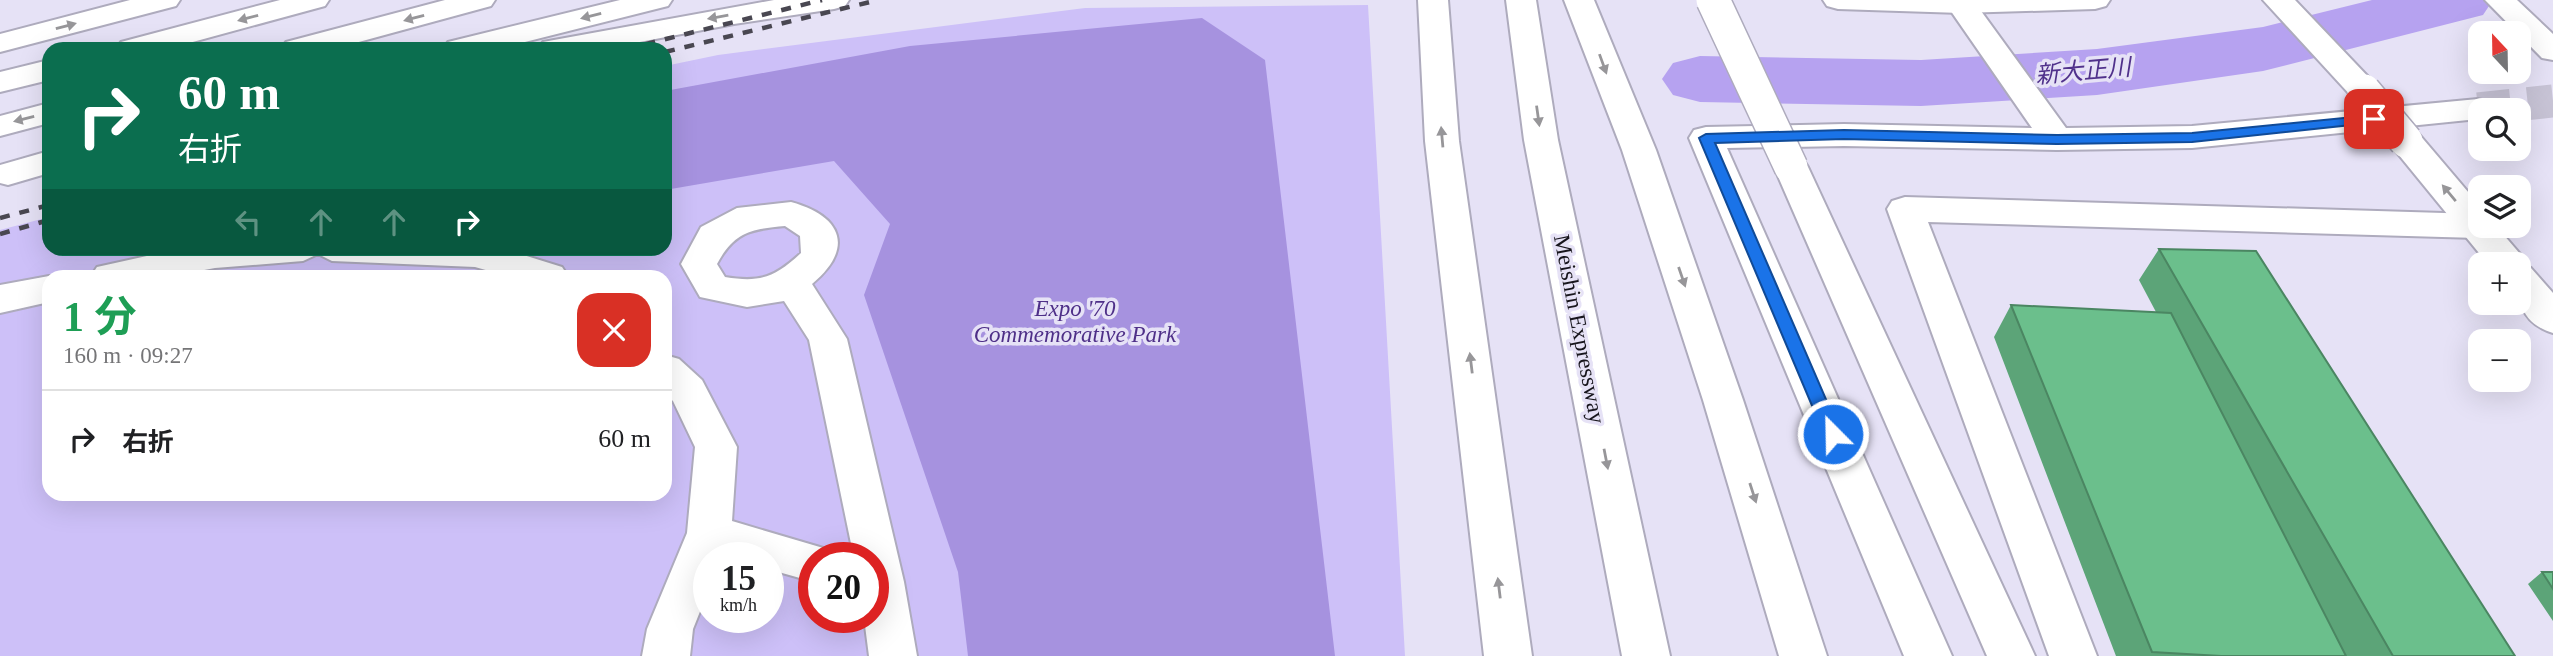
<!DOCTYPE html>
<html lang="ja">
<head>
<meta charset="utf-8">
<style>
  body { margin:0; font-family:"Times New Roman","Noto Sans JP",serif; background:#f2f2f2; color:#202124; height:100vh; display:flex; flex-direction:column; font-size:26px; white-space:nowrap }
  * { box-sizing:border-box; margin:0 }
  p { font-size:23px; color:#757577 }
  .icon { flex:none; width:38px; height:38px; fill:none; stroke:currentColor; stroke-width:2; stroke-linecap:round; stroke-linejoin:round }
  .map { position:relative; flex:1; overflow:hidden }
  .sheet { position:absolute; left:42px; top:270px; width:630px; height:231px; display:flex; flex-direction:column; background:#fff; border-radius:21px; box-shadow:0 7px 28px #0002 }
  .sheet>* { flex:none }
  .guide { position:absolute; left:42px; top:42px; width:630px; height:214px; border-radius:21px; box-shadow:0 7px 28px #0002; background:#0b6e4f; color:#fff; overflow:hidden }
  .needle { width:46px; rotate:338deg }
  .tools { position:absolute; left:2468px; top:21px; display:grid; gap:14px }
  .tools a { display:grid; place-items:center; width:63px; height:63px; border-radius:14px; background:#fff; box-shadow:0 7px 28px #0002; font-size:35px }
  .speed { position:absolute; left:693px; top:542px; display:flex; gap:14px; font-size:35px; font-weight:700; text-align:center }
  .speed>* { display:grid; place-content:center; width:91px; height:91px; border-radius:50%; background:#fff; box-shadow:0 7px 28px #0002; line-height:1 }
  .speed small { font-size:18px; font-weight:400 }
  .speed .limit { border:10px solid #d22; background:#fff; color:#111 }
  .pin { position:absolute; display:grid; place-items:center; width:60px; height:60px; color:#fff; margin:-30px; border-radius:14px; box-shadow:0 4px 10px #0006 }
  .me { position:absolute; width:77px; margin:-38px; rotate:337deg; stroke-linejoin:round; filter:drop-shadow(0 0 5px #0008) }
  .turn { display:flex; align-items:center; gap:24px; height:147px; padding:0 21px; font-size:32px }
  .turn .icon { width:91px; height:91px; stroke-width:2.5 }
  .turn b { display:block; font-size:49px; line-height:60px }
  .lanes { display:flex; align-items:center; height:66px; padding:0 21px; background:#0003; justify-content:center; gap:35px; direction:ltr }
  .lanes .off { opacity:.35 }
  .round { display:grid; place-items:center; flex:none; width:74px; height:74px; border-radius:21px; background:#f2f2f2 }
  .summary { display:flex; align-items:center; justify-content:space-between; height:119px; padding:0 21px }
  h1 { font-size:42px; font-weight:700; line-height:52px; color:#1e9e55 }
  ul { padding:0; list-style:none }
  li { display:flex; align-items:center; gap:21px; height:98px; padding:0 21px; border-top:2px solid #e0e0e0 }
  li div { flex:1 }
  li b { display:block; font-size:26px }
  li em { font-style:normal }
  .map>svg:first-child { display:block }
</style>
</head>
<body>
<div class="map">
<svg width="2553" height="656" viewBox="0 0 2553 656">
  <rect width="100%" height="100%" fill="#e6e2f6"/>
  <path fill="#cdc0f8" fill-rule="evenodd" d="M1368,5L1405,656H0V230L49,217V248H665V66L718,55L1085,8ZM49,276H665V494H49ZM709,558H768V618H709ZM814,558H873V618H814Z"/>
  <path fill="#a692df" d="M1202,18L1265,60L1335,656H968L958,572L864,295L890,224L834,161L665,190V91L910,46Z"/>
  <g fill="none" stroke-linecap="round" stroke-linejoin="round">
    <path fill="#b6a2f0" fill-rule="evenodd" d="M2372,0H2493L2483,15L2263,71L2097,95L1921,106L1700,102L1673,95L1662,79L1673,63L1700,56L1921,60L2097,49L2263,27Z"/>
    <path stroke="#c7c3d5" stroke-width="33" stroke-dasharray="33 17" stroke-linecap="butt" d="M2478,109L2553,101"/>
    <g stroke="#aeabbd" stroke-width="4">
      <path id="minor" d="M1949,0H1973L2066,128L2192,126L2478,99L2490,102L2494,109L2480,110L2478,119L2192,148L2057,150L1844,146L1727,148L1952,656H1904L1689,138L1694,130L1706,127L1844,124L2032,128L1946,4Z
        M1791,156L1803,159L1808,167L2035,656H1987L1774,167L1779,159Z
        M1905,197L2477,214L2480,215V226H2495L2490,235L2477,238L1928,222L2097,656H2049L1887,209L1892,201Z
        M791,202C842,216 855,248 812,284L847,339L904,582L917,656H869L864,618H873V558H854L809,340L784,301L747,307L700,297L681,264L701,227L737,208ZM785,226L800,236L801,253C775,277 761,283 725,277L717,264C734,232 751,229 785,226Z
        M183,248H501L562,267L568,276H507L475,267L332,261L318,254L303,261L215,268L172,276H91L97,267Z
        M49,276H52H49V302L0,313V285Z
        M665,355L679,359L702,380L737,447L732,521L830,550L834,558H814V582L768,569V558H733L722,555L721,558H709V589L693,629L690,656H642L647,629L687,533L695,447L673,401L665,394Z"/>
    </g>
    <g stroke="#aeabbd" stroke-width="4">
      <path id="major" d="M774,0H849L845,6L834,9L734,24L603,49H538L543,42Z
        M1823,0H2110L2106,6L2095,9L1961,13L1838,9L1827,6Z"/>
    </g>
    <g stroke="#aeabbd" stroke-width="4">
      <path id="highway" d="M130,0H180L176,6L0,52V34Z
        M280,0H329L325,6L167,49H116L121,42Z
        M445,0H495L491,6L333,49H281L286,42Z
        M620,0H672L668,6L497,49H443L448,42Z
        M1418,0H1448L1459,141L1532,656H1484L1425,141Z
        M1506,0H1536L1558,140L1670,656H1622L1524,140Z
        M1564,0H1594L1656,150L1743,400L1827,656H1779L1703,400L1622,150Z
        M2263,0H2295L2375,84L2380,91L2375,98L2364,101L2353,98Z
        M2485,0H2517L2553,34V60L2542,58Z
        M49,60V80L0,92V72Z
        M49,103V123L0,136V116Z
        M2406,130L2418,133L2480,206V226H2496L2521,255L2525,266L2531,268L2553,293V333C2517,322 2518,296 2518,264H2488L2394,149L2389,141L2394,133Z
        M49,151V173L8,185L0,183V165Z"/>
    </g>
    <use href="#minor" fill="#fff" fill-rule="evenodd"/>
    <use href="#major" fill="#fff" fill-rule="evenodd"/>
    <use href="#highway" fill="#fff" fill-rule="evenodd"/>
    <path stroke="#494751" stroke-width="4.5" stroke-dasharray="10 10" stroke-linecap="butt" d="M626,49L822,0
      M665,52L878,0
      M0,218L49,205
      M0,234L49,220"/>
    <g stroke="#aeabbd" stroke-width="36" stroke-linecap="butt">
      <path id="minor-bridge" d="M1713,0L1791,167"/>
    </g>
    <g stroke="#aeabbd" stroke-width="36" stroke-linecap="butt">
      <path id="highway-bridge" d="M2364,91L2406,141"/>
    </g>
    <use href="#minor-bridge" stroke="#fff" stroke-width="33"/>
    <use href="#highway-bridge" stroke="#fff" stroke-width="33"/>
  </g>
  <path fill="#5ca478" d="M2159,249L2515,656H2116L1994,337L2011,305L2156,312L2139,280Z
    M2542,572H2553V621L2528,584Z"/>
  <path fill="#6bbf8c" stroke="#4b8662" stroke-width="2" d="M2159,249L2256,251L2515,656H2393Z
    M2011,305L2171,313L2346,656H2221L2152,652Z
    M2542,572H2553V589Z"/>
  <defs><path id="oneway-solid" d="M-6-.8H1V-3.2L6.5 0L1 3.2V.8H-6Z" transform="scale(1.75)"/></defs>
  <g fill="#979699">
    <use href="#oneway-solid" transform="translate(591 16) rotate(166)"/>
    <use href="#oneway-solid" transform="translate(718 17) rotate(170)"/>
    <use href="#oneway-solid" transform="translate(248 18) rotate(165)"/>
    <use href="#oneway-solid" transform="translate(414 18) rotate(165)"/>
    <use href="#oneway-solid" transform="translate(66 26) rotate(-15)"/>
    <use href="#oneway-solid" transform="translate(1603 64) rotate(70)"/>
    <use href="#oneway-solid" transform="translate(1538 116) rotate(82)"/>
    <use href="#oneway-solid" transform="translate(24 119) rotate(166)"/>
    <use href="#oneway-solid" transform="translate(1442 137) rotate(-95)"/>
    <use href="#oneway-solid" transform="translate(2449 193) rotate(-130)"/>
    <use href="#oneway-solid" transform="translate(1682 277) rotate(71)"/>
    <use href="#oneway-solid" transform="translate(1471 363) rotate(-97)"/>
    <use href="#oneway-solid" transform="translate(1606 459) rotate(79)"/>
    <use href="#oneway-solid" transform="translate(1753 493) rotate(72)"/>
    <use href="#oneway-solid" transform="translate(1499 588) rotate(-97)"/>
  </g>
  <path fill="#1a73e8" stroke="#114b97" stroke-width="2" d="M2374,115L2379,116V122L2192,142L2057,144L1844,139L1715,143L1841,434L1839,439H1827L1824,434L1699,138L1706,134L1844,130L2057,135L2192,133Z"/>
  <g text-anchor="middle" stroke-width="7" stroke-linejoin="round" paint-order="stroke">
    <g font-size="23" font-style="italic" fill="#4e2f88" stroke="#e6e2f6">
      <text x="1075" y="316">Expo '70<tspan x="1075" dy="26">Commemorative Park</tspan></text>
    </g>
    <g font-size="23" fill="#17151c" stroke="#e6e2f6">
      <text transform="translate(1580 329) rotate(79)" y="8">Meishin Expressway</text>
    </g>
    <g font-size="24" font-style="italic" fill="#50318b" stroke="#e6e2f6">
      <text transform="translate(2083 71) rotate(-5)" y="8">新大正川</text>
    </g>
  </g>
</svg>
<div class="tools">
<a><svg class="needle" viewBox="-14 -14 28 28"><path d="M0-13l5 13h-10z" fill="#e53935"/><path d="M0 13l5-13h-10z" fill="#757577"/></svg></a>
<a><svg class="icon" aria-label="search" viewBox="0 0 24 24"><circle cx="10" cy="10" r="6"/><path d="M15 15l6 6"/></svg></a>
<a><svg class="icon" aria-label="layers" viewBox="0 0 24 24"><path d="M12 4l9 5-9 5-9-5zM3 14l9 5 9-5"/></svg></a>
<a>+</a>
<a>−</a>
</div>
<div class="speed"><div>15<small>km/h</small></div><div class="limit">20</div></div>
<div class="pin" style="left:2374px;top:119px;background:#d93025"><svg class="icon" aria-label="arrive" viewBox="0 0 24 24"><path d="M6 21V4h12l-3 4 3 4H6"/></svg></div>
<svg class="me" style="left:1833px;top:434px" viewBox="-20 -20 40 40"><circle r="17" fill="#1a73e8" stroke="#fff" stroke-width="3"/><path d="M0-11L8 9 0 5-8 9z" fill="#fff"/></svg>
<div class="guide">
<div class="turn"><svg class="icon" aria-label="right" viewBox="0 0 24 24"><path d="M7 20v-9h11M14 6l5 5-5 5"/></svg><div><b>60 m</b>右折</div></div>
<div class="lanes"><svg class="icon off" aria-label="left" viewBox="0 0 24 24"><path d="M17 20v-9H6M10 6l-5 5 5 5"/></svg><svg class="icon off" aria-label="ahead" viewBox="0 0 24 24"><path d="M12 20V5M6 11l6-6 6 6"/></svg><svg class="icon off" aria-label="ahead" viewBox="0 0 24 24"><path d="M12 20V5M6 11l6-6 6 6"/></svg><svg class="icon" aria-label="right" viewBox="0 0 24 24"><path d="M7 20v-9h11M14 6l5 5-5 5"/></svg></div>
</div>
<section class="sheet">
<div class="summary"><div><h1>1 分</h1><p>160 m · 09:27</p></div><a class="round" style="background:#d93025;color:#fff"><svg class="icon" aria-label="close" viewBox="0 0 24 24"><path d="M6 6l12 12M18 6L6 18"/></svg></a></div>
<ul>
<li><svg class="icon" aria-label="right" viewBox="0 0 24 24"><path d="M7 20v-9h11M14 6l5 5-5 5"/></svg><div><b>右折</b></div><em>60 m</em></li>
</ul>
</section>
</div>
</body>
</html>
